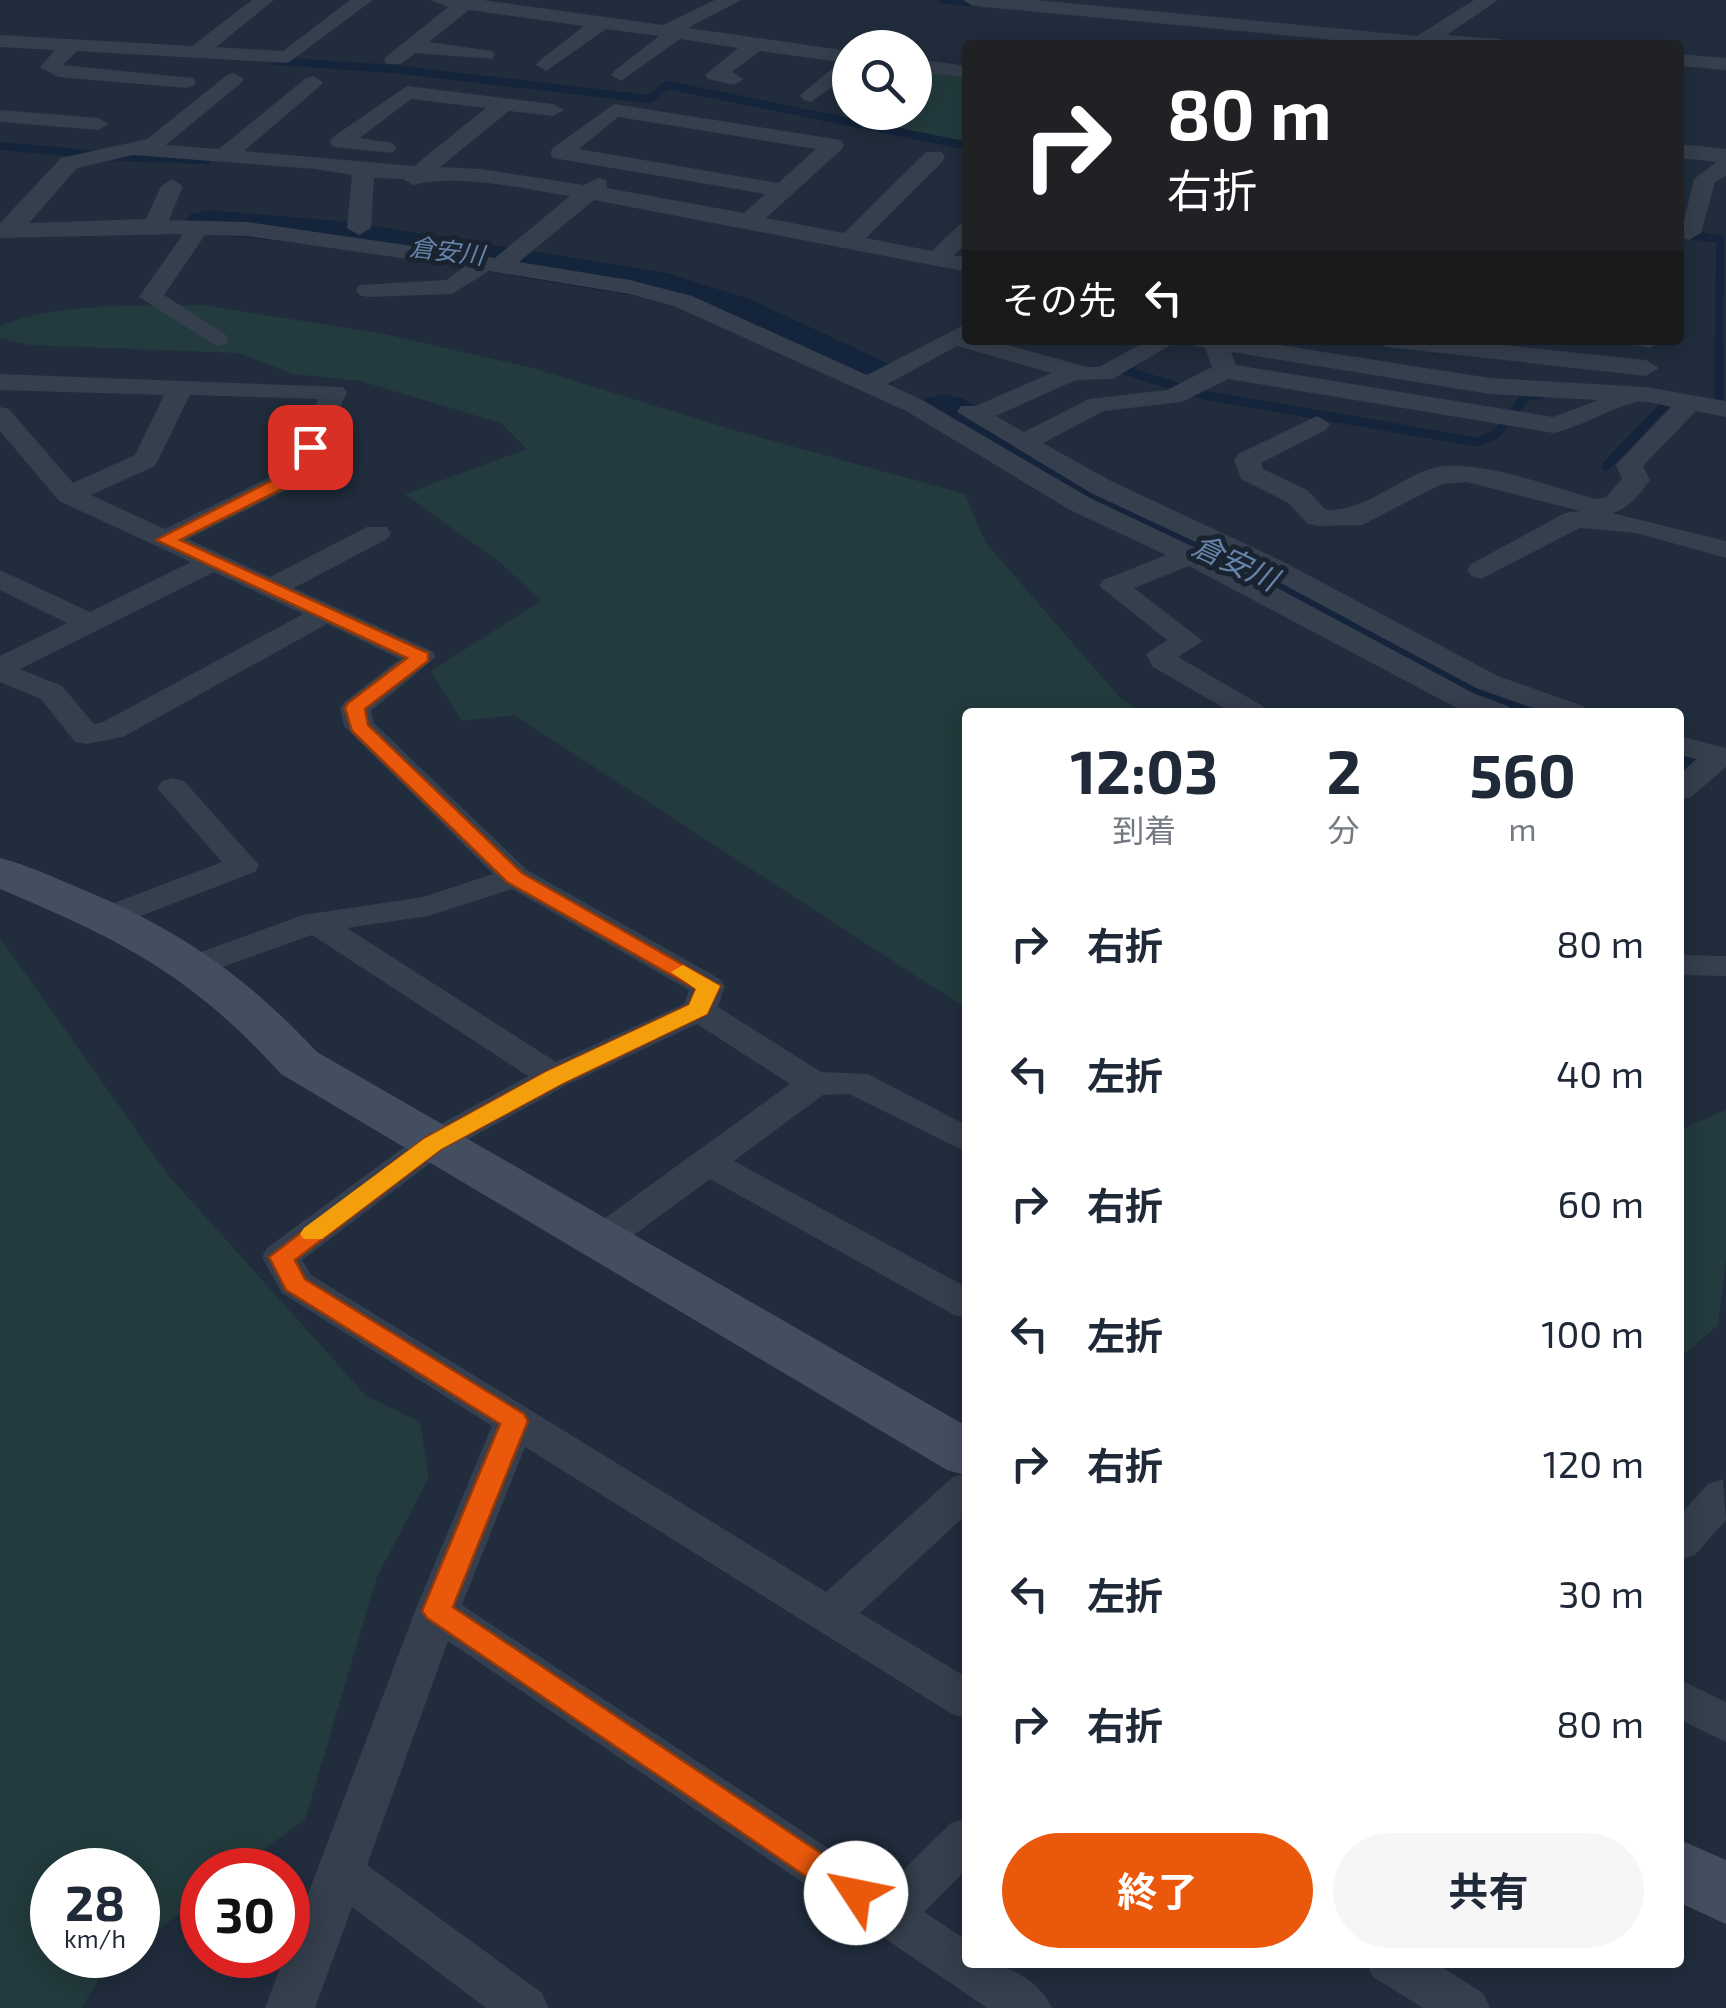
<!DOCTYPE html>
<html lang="ja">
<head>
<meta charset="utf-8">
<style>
  body { margin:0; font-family:"Exo 2","Noto Sans JP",sans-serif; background:#f6f6f7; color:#1f2937; height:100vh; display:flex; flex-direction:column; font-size:38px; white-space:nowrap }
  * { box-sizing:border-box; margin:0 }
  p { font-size:32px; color:#747a83 }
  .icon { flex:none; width:55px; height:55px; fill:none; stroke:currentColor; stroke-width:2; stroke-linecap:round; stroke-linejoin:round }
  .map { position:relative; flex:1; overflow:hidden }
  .drawer { position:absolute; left:962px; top:708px; width:722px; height:1260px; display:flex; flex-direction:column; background:#fff; border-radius:10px; box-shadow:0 5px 25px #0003 }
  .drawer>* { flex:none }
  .guide { position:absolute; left:962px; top:40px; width:722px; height:305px; border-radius:10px; box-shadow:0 5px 25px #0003; background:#202124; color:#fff; overflow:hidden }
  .controls { position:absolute; left:832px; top:30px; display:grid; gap:20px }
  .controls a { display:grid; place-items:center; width:100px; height:100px; border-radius:50%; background:#fff; box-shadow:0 5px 25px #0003; font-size:50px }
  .speed { position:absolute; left:30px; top:1848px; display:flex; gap:20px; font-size:50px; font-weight:700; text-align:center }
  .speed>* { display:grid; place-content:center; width:130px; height:130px; border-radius:50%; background:#fff; box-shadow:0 5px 25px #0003; line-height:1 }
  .speed small { font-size:25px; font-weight:400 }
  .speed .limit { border:15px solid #d22; background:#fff; color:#111 }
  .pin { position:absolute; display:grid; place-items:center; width:85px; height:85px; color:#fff; margin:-42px; border-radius:20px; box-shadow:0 5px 15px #0006 }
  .me { position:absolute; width:110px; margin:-55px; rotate:304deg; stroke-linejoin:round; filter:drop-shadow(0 0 8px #0008) }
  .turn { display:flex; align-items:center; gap:35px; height:210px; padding:0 40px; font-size:45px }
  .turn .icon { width:130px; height:130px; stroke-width:2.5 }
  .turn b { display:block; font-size:70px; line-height:85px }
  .then { display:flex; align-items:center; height:95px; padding:0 40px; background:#0003; gap:20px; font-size:38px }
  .eta { display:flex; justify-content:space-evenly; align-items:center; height:170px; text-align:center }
  .eta b { font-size:60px; font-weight:700; line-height:70px }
  .button { display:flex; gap:20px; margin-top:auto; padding:20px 40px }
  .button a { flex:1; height:115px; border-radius:60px; background:#ea580c; color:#fff; font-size:40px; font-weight:700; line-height:115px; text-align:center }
  .button a+a { background:#f6f6f7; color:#1f2937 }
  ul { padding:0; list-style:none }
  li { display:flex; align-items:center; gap:30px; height:130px; padding:0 40px }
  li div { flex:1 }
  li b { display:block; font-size:38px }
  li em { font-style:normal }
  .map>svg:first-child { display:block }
</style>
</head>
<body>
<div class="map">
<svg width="1726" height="2008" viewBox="0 0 1726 2008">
  <rect width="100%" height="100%" fill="#212d3d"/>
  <path fill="#233b3e" d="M915,68L967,75V142L840,117L850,108V112H915Z
    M202,305L384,334L536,369L733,430L965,494L985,542L1121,699L1143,712H968L967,1009L514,715L462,721L431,671L541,601L502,564L405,494L527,449L501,423L360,381L293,374L238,353L29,345L0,338V326C60,301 137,307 202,305Z
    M0,938L168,1175L366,1396L420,1422L429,1477L377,1577L305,1819L237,1870H202V1896L138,1946V1870H52V1955H125L104,1971L81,2008H0Z
    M1726,1110V1259L1718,1325L1680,1358V1130Z"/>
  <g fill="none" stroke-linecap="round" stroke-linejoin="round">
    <path stroke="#14243b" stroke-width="8" d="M943,0L979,3
      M275,61L393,69L649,99L667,85L968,146
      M0,146L88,154
      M117,157L207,160
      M1680,234L1720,239L1719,343
      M349,235L350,230"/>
    <path stroke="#14243b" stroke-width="9" d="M1132,365L1123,370L1204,395L1477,442L1496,434L1526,396L1541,395
      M1719,405V340
      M1606,466L1668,402"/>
    <path fill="#14243b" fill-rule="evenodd" d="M207,210L349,222L667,273L752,300L891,365L899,375L891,385L874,390L857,385L718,320L658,300L349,248L191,232L185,223L191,214Z
      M944,394L962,398L1129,494L1278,560L1484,672L1549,699L1557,712H1480L1442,696L1240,584L1091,516L926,420L919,409L926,398Z
      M1680,738L1708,745L1717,758L1708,771L1680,774Z"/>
    <path fill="#353f4d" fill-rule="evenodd" d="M252,0H274L216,47L283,51L350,0H373L288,63L77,51L63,65L193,78L196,82L193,86L186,88L58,77L40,67L55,50L0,47V35L192,46Z
      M430,0H483L663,25L715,0H741L688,28L850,51V74L811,102L804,100L800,96L804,92L840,62L760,51L732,72L744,79L734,85L708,79L705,75L738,48L680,39L621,81L611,75L614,71L659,36L606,29L546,71L536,65L539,61L584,26L469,10L429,42L492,51L495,55L492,59L416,53L401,64H387L384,60L387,56L448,7Z
      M963,0H1036L1417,36L1474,0H1498L1447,35L1501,39L1511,45H1388L973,6Z
      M1680,54L1726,58V70L1680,66Z
      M915,59L968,66V78L915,71Z
      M234,73L244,79L241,83L166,145L219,149L306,78L313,76L323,82L320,86L244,151L414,166L486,108L411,99L360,138L393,143L396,148L393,153L333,147L330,142L333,137L407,86L553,104L564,110L553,116L509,111L440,167L480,169L584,185L598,178L606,180L607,188L744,213L765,194L553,158L550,153L553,148L614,104L841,140L844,145L841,150L766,218L844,233L926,152H942L945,157L942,162L866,238L932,251L960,224L968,222V242L954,255L968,258V272L594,200L519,262L630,280L692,296L867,375L968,323V340H990L1087,367H1099L1148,340H1179L1113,379L1076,380L996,416L1024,432L1089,399L1167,390L1212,367L1205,348L1192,345L1189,340H1248L1490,378L1646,387L1726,401V417L1696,411L1643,466L1650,480C1640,494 1629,509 1612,513L1726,541V558L1636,533L1580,528L1481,579L1471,576L1467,570L1471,564L1565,513L1580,511L1467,482L1442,484L1362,525L1318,526L1308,524L1287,502L1241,479L1234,460L1238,454L1317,416L1330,424L1326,430L1261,463L1263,469L1307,490L1326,510C1364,511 1392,483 1427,470C1469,454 1552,488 1596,499L1606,497L1622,479L1616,465L1671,407C1661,405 1649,401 1638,402C1619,404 1580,428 1553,433L1228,379L1182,402L1104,411L1043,443L1111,481L1282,561L1498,676L1583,706L1587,712H1544L1476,688L1262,573L1091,493L957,412L961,406H976L1051,373L957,346L888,384L924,401L1090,498L1253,575L1475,694L1508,706L1512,712H1470L1453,706L1189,566L1134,588L1203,641L1178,657L1263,706L1267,712H1231L1153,667L1146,654L1167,640L1099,586L1103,580L1166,555L1070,510L906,411L674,306L629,294L489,271L452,294L368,297L359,295L356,290L359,285L446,280L464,267L247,236L205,235L164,295L225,334L228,339L225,344L216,346L139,297L183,234L0,238V223L61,158L147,139L227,75ZM618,117L816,149L778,183L579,149ZM133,155L315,169L352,175L347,228L359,235L371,228L374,178L403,179L413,185C462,173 520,189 570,196L495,258L247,222L169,220L183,186L172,179L161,186L146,219L29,223L77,168ZM1231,352L1490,394L1598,400L1553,417L1236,365Z
      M0,110L98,118L109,124L98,130L0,122Z
      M1680,144L1726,149V176L1715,182L1701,233L1689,240L1680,237L1694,179L1717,162L1680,158Z
      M1374,340H1456L1646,360L1659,368L1646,376L1386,347Z
      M1632,340H1662V341L1650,348L1635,345Z
      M0,374L343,387L347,392L307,480L188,539L270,577L367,527H387L391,533L387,539L294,588L432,651L436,657L371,711L374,723L527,870L720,979L725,986L718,1007L821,1072L868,1074L968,1126V1153L849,1094L823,1095L734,1161L968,1288V1318L954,1315L710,1179L615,1249L601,1253L587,1249L582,1240L587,1231L790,1084L697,1024L567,1085L445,1152L302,1260L311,1275L826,1592L953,1477L968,1473V1513L860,1613L968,1678V1719L952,1714L525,1447L462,1605L886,1887L951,1823L968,1818V1868L924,1912L968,1941V1962C1002,1962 1036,1975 1052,2008H987L448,1641L367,1865L542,1993L549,2008H486L352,1907L315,2008H265L415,1611L492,1426L282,1293L262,1257L267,1248L419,1136L528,1076L312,935L206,973L194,976L182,973L177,966L182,959L303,915L423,897L493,874L344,726L340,708L344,702L400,659L327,624L123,737L86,744L75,742L41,699L0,682V656L67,623L0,590V570L90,612L191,562L59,501L0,431V407L9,409L73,483L135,455L164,395L0,390ZM190,395L318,399L286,469L165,529L91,495L155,466ZM214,572L303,614L103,722L94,724L62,686L20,669ZM512,889L689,990L684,1004L556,1062L347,928L428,916Z
      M1680,736L1726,748V767L1691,797L1680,800V774L1696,759L1680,755Z
      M173,778L184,781L259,865L255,872L117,925H93L88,918L93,911L222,862L157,788L162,781Z
      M1680,955L1726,956V976L1680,975Z
      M1723,1479L1726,1520L1695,1555L1680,1560V1515L1708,1484Z
      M1680,1680L1726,1702V1742L1680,1720Z
      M1366,1962H1434L1483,1993L1490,2008H1423L1373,1977Z"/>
    <path fill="#434e60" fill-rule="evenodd" d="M0,858C27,865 53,877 79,888C177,928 245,975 317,1052L968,1427V1476L947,1470L281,1074C190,974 123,941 0,889Z
      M1680,1840L1726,1860V1924L1680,1903Z"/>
  </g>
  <path fill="#ea580c" stroke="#983908" stroke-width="2.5" d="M310,442L318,447L304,478L180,540L428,653V661L365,709L368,725L522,873L720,986L707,1014L563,1083L441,1149L295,1260L305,1279L524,1414L528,1421L453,1607L867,1884L872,1893L867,1903L856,1906L845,1903L427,1618L422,1611L500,1424L286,1290L269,1257L424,1139L546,1072L689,1005L696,989L507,882L352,731L345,708L348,703L407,658L156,540L290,471L301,447Z"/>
  <path fill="#f59e0b" d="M683,965L720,986L707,1014L563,1083L441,1149L322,1239H304L300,1234L304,1228L424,1139L546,1072L689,1005L696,989L671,972Z"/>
  <g text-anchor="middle" stroke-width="10" stroke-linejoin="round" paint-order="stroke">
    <g font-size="25" font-style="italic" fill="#6784aa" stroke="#1a2431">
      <text transform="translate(447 251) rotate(7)" y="9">倉安川</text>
    </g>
    <g font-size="30" font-style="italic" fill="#6784aa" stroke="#1a2431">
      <text transform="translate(1235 563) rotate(25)" y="10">倉安川</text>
    </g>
  </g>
</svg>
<div class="controls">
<a><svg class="icon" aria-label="search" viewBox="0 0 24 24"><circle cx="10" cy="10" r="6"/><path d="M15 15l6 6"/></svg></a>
</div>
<div class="speed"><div>28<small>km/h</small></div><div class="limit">30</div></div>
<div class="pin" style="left:310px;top:447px;background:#d93025"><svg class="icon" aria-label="arrive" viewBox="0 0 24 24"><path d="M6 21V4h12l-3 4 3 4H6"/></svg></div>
<svg class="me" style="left:856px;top:1893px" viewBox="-20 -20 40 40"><circle r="19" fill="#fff"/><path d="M0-13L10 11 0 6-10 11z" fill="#ea580c"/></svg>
<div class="guide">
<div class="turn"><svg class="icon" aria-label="right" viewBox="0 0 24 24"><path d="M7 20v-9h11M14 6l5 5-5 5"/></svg><div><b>80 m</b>右折</div></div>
<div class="then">その先<svg class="icon" aria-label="left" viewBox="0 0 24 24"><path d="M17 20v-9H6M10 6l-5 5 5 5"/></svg></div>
</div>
<section class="drawer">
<div class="eta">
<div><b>12:03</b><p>到着</p></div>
<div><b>2</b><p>分</p></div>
<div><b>560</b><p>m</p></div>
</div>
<ul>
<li><svg class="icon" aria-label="right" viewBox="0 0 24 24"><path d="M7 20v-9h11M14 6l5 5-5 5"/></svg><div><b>右折</b></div><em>80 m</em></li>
<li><svg class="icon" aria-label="left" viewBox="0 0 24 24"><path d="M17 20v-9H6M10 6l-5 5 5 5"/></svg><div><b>左折</b></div><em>40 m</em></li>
<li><svg class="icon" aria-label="right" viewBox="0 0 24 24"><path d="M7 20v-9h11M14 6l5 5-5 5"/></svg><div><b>右折</b></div><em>60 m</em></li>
<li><svg class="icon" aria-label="left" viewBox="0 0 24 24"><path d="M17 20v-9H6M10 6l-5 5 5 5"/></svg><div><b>左折</b></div><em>100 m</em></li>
<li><svg class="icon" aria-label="right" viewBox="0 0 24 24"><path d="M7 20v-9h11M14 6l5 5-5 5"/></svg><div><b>右折</b></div><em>120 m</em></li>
<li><svg class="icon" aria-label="left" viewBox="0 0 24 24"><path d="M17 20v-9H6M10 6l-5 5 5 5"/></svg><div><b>左折</b></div><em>30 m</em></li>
<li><svg class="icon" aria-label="right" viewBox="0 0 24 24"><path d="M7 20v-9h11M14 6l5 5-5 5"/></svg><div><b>右折</b></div><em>80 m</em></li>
</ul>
<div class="button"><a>終了</a><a>共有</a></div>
</section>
</div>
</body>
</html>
